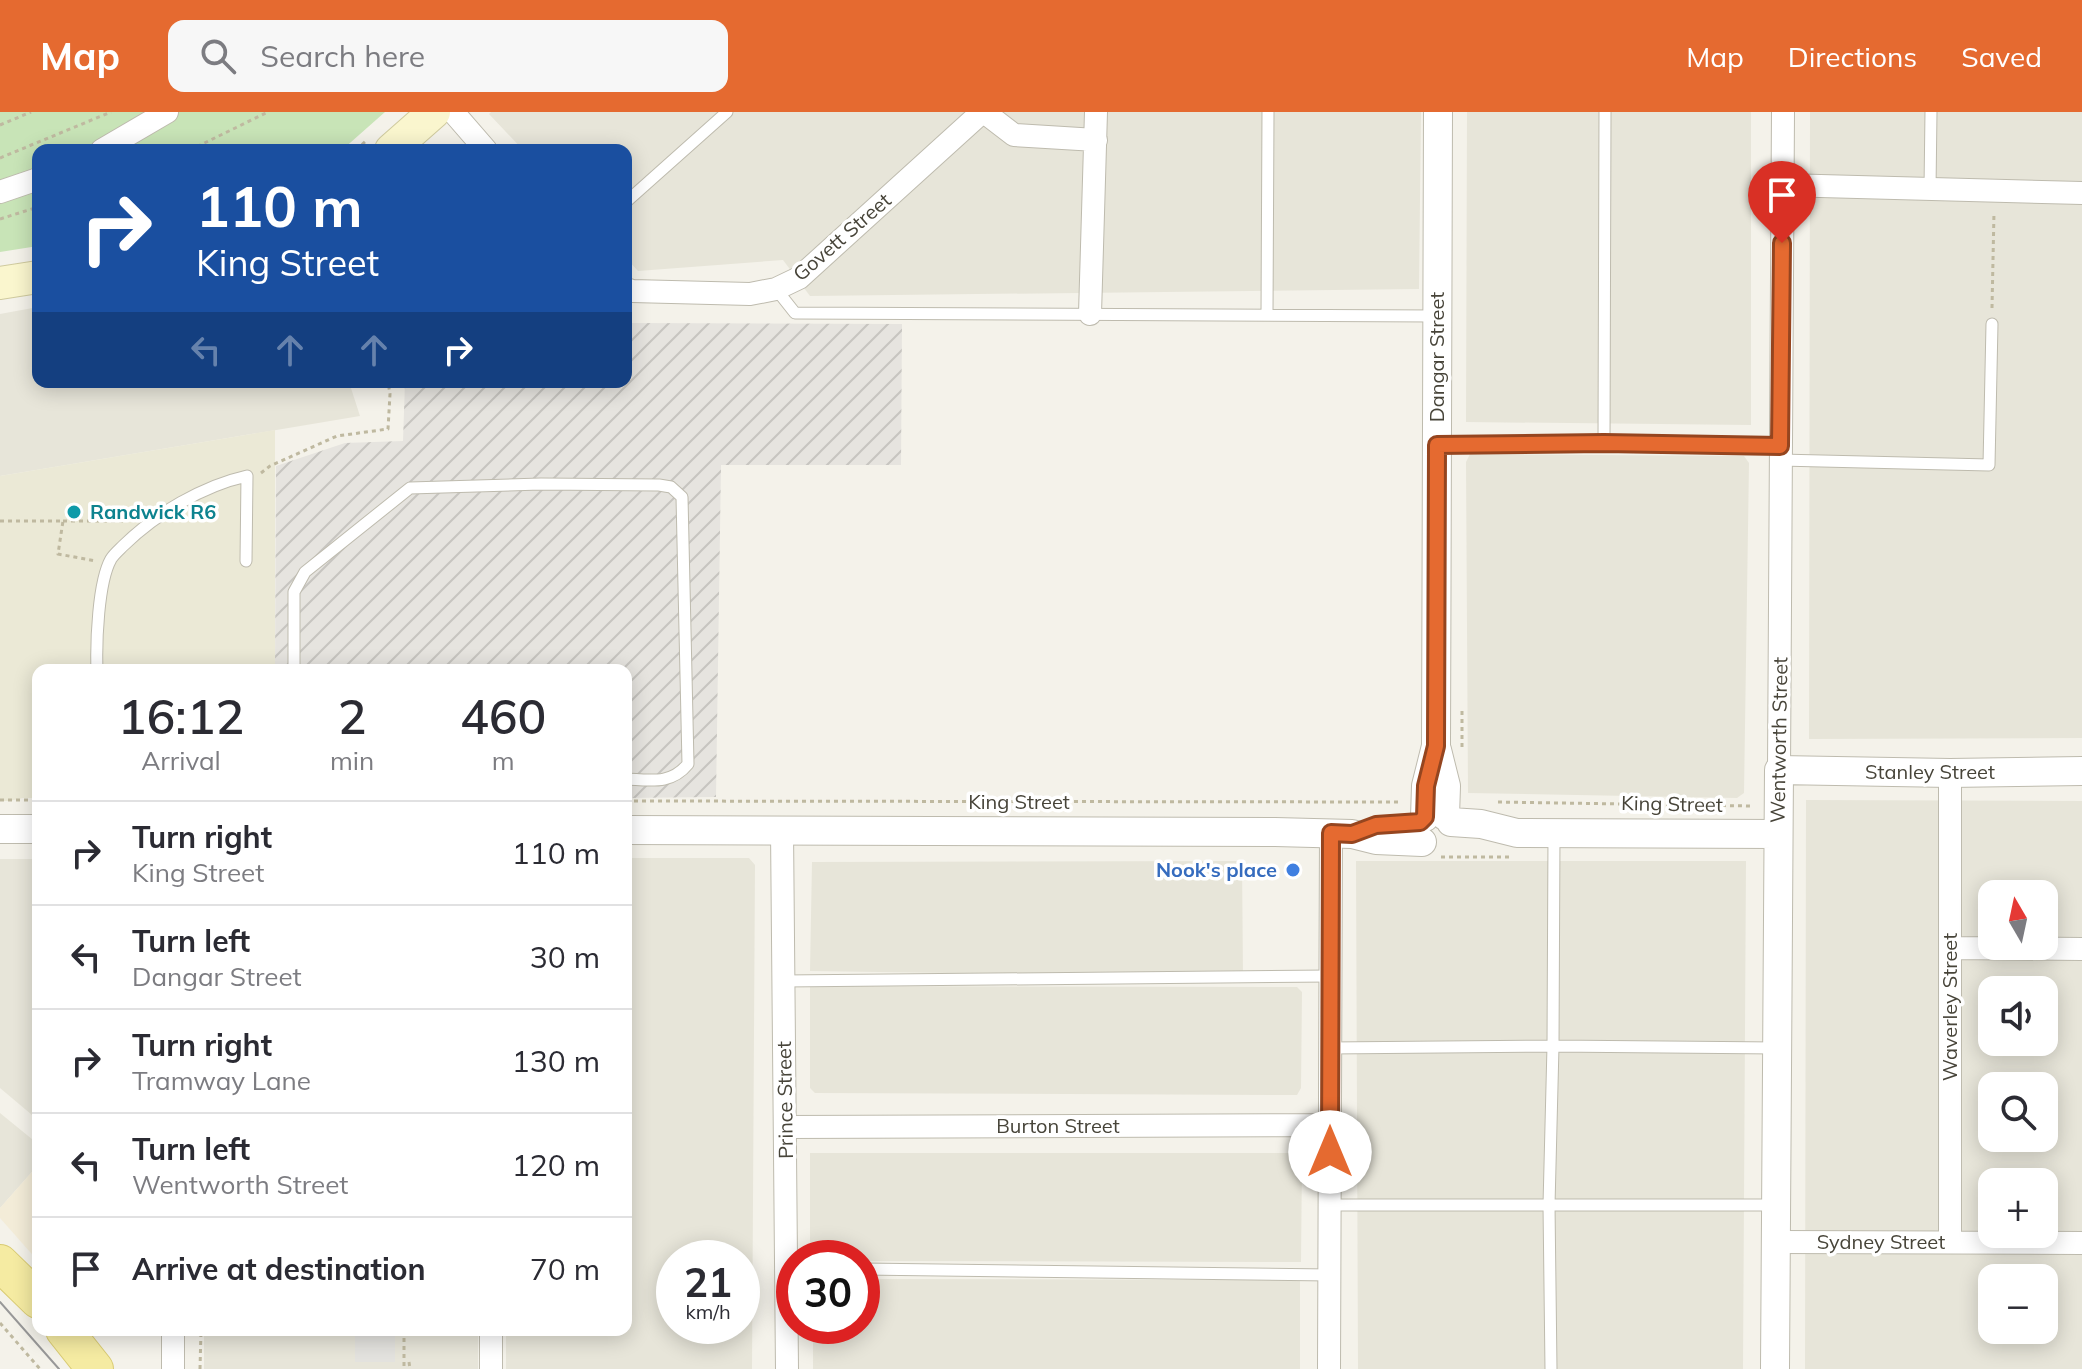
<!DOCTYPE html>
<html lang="en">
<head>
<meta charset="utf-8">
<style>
  body { margin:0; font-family:Mulish,sans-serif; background:#f7f7f7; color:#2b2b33; height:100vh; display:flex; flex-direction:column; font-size:30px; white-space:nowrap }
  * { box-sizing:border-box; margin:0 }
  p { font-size:26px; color:#7c7c81 }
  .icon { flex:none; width:44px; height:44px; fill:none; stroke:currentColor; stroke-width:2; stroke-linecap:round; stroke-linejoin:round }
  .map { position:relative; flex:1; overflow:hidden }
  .panel { position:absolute; left:32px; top:552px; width:600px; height:672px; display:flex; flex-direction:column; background:#fff; border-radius:16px; box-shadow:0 4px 20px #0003 }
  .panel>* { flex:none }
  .hud { position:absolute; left:32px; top:32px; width:600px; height:244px; border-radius:16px; box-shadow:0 4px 20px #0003; background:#1a4fa0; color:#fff; overflow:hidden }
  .needle { width:52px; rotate:351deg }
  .controls { position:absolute; left:1978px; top:768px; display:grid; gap:16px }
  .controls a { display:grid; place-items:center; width:80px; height:80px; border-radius:16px; background:#fff; box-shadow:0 4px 20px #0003; font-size:40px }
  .speed { position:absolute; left:656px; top:1128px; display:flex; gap:16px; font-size:40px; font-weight:700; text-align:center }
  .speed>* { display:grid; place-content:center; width:104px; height:104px; border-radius:50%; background:#fff; box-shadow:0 4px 20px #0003; line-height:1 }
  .speed small { font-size:20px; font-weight:400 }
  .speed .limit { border:12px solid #d22; background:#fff; color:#111 }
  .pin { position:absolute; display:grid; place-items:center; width:68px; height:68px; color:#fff; margin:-82px -34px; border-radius:50% 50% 50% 0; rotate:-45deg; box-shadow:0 0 8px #0007 }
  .pin .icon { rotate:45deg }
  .me { position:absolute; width:88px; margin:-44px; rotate:0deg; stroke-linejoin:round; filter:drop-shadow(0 0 6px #0008) }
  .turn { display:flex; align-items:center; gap:28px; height:168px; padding:0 32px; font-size:36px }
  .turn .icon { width:104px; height:104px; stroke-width:2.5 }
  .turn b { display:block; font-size:56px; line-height:68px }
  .lanes { display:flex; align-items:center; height:76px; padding:0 32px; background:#0003; justify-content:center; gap:40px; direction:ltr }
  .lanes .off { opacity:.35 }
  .eta { display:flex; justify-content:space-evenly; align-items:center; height:136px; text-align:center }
  .eta b { font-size:48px; font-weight:600; line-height:56px }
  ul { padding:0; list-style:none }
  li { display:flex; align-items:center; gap:24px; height:104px; padding:0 32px; border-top:2px solid #e1e1e2 }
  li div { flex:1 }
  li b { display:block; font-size:30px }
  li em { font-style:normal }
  header { display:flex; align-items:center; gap:48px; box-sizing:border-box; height:112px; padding:0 40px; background:#e56a30; color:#fff }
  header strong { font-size:38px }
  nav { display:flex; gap:44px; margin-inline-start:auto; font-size:28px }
  .search { width:560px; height:72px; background:#f7f7f7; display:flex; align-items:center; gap:20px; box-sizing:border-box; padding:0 28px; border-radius:16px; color:#7c7c81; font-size:30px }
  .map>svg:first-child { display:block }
</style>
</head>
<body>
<header>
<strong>Map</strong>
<div class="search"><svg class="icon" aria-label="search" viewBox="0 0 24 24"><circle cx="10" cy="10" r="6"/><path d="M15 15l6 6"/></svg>Search here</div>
<nav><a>Map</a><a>Directions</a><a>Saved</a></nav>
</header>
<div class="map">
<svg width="2082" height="1257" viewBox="0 0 2082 1257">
  <defs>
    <pattern id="industrial-furrows" width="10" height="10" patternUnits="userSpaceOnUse" patternTransform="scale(2)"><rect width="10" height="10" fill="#e6e4df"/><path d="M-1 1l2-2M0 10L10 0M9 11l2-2" fill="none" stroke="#c7c5c0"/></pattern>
  </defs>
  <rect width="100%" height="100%" fill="#f4f2ea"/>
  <path fill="#e7e5d9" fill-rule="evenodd" d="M491,0H1421L1419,177L810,184L783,148L638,159L626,146V38H523L489,2Z
    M1467,0H1751V313L1466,310Z
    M1810,0H2082V626L1809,627Z
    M38,195V270H349L360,304L0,364V202Z
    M1470,342L1744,344L1749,351L1744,681L1737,686L1468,681L1466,350Z
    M1806,688L2082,689V1257H1805ZM1992,782H2044V834H1992ZM1992,878H2044V930H1992ZM1992,974H2044V1026H1992ZM1992,1070H2044V1122H1992ZM1992,1166H2044V1218H1992Z
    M626,746H749L755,753L752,1257H506V1218H626ZM674,1146H742V1214H674Z
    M0,747H38V1008L0,976Z
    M1242,749L1243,865L810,859L812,750Z
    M1356,749H1746L1743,1257H1358Z
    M810,874L1297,875L1302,880L1301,976L1297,983L815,981L810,976Z
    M0,1001L38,1032V1053L0,1096Z
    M810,1041H1296L1302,1047L1301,1150L862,1149V1146H810Z
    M862,1167L1300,1168V1257H813V1214H862Z
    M204,1218H478V1257H204Z"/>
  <path fill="#f3ecd8" d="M38,1053V1149L0,1106V1096Z"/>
  <path fill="url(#industrial-furrows)" d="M626,211L902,212L901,353H721L716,685L626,686V558H275L276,354L345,331L403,329L405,270H626Z"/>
  <path fill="#ebe9d6" d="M275,318V558H38V686H23L9,689H0V364Z"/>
  <path fill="#c8e4b7" d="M0,0H385L342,38H38V134L0,140Z"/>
  <path fill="#e3e2de" d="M355,1218H395V1250H355Z"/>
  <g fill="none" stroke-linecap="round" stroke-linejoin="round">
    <g stroke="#bebbae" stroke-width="13">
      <path id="service" d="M1930,77L1931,0
        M626,90L727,0
        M776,177L795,201L1436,204
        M1267,203L1268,0
        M1604,331L1605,0
        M1437,333L1604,331L1780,334
        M1780,348L1989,353L1992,212
        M97,558C96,531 98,470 111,447C114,442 119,438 124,433C156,402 202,374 247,364L246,449
        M294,558V480L305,460L410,376L541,372L659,373L671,375L682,385L688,652C671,673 650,668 626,667
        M784,869L1330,864
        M1330,936L1553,934L1777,936
        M1330,1093H1777
        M862,1157L1330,1163
        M1551,1257L1549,1093L1553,934L1554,722"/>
    </g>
    <g stroke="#bebbae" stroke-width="24">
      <path id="minor" d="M453,0L486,38
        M984,0L1014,23L1096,28
        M102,38L167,0
        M1783,73L2082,81
        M0,80L38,67
        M626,177L632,179L750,182L776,177L799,166L982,0
        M1090,202L1096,0
        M1779,658L1783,0
        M782,718L787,1257
        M1950,836L2082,837
        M786,1015L1330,1013
        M1777,1130L2082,1131
        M1950,1130V661
        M173,1257V1218
        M491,1257V1218
        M1329,1257L1331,721"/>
    </g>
    <g stroke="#bebbae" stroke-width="30">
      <path id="tertiary" d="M1437,638L1446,674L1445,704
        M1425,705L1426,674L1436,634L1438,0
        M1451,710L1481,712L1517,721L1778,722
        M0,717H38
        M626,718L1275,720L1352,722L1376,728L1422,730
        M1775,1257L1779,658L1950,661L2082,659"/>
    </g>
    <g stroke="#cfca9e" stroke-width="34">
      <path id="secondary" d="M391,38L434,0
        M0,171L38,165"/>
    </g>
    <g stroke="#d9cb73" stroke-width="38">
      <path id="primary" d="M0,1151L38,1188
        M64,1218L95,1257"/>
    </g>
    <path stroke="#bfb9a0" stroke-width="3" stroke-dasharray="4 4" stroke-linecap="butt" d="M0,13L31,0
      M190,38L268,0
      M356,38L366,29
      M0,46L111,0
      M0,107L38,95
      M1992,196L1994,100
      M261,361L270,354L337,324L388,317L390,282L388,270
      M0,409H63L58,442L96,449
      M63,409H127
      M1462,635V595
      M0,688H38
      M626,689L1401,690
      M1498,690L1750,694
      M1441,745H1509
      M0,1211L40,1257
      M404,1218V1257
      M409,1250L410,1257
      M200,1257L201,1218"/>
    <use href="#service" stroke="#fff" stroke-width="11"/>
    <use href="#minor" stroke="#fff" stroke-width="22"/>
    <use href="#tertiary" stroke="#fff" stroke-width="28"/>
    <use href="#secondary" stroke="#faf6ce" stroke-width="32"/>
    <use href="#primary" stroke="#f5eba2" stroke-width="36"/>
    <path stroke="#989898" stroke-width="2" d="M0,1190L59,1257"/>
  </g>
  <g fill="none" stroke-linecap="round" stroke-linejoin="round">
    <g stroke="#95451f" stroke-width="20">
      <path id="route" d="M1330,1040L1331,721L1352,722L1376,713L1420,710L1425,705L1426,674L1436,634L1437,333L1604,331L1780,334L1782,131"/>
    </g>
    <use href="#route" stroke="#e56a30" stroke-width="14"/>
  </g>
  <circle fill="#0f9aa8" stroke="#fff" stroke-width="3" cx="74" cy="400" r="8"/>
  <circle fill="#3f7fe0" stroke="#fff" stroke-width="3" cx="1293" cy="758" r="8"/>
  <g text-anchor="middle" stroke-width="7" stroke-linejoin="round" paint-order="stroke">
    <g font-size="20" fill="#474439" stroke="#fff">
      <text transform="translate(842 125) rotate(-41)" y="7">Govett Street</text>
      <text transform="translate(1437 245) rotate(-90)" y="7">Dangar Street</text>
      <text transform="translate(1779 628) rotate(-89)" y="7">Wentworth Street</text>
      <text x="1930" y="667">Stanley Street</text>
      <text x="1019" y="697">King Street</text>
      <text transform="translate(1672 692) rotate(1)" y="7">King Street</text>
      <text transform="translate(1950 895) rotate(-90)" y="7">Waverley Street</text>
      <text transform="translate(785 988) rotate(-91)" y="7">Prince Street</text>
      <text x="1058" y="1021">Burton Street</text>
      <text x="1881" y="1137">Sydney Street</text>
    </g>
    <g font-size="20" font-weight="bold" fill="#0d838f" stroke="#fff" text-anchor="start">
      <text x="90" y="407">Randwick R6</text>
    </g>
    <g font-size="20" font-weight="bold" fill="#366cbe" stroke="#fff" text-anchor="end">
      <text x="1277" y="765">Nook's place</text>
    </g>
  </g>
</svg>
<div class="controls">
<a><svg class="needle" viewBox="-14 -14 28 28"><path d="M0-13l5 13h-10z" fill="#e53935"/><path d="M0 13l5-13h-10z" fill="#7c7c81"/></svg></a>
<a><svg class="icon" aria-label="sound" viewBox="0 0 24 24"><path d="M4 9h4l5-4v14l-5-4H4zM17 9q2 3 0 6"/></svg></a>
<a><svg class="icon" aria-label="search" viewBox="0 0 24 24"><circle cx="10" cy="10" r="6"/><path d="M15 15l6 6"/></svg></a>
<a>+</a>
<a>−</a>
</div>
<div class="speed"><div>21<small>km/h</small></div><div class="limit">30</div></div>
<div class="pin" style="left:1782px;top:131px;background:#d93025"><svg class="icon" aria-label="arrive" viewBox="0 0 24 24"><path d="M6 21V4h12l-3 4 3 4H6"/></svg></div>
<svg class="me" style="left:1330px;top:1040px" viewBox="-20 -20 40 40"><circle r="19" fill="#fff"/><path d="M0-13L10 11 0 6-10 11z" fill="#e56a30"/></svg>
<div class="hud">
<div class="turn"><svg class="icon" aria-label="right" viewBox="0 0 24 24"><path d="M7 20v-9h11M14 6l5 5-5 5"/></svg><div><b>110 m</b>King Street</div></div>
<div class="lanes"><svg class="icon off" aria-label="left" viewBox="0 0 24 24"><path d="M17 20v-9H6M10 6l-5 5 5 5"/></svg><svg class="icon off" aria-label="ahead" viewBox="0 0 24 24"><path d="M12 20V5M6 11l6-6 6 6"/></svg><svg class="icon off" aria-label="ahead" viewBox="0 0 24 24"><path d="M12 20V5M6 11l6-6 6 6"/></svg><svg class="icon" aria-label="right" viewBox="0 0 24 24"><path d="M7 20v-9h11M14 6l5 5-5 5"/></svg></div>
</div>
<section class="panel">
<div class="eta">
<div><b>16:12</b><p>Arrival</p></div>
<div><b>2</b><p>min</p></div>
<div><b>460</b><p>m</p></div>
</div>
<ul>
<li><svg class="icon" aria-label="right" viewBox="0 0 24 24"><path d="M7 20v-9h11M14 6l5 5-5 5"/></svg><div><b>Turn right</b><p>King Street</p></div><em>110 m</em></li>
<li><svg class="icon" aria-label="left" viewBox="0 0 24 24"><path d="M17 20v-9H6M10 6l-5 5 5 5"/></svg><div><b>Turn left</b><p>Dangar Street</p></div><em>30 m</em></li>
<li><svg class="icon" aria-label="right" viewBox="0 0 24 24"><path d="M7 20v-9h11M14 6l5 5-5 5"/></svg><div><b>Turn right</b><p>Tramway Lane</p></div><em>130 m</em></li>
<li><svg class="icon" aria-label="left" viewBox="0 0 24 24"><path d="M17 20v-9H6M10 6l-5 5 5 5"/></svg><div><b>Turn left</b><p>Wentworth Street</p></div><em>120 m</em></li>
<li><svg class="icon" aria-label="arrive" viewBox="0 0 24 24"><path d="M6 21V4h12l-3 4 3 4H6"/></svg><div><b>Arrive at destination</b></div><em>70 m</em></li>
</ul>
</section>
</div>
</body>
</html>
